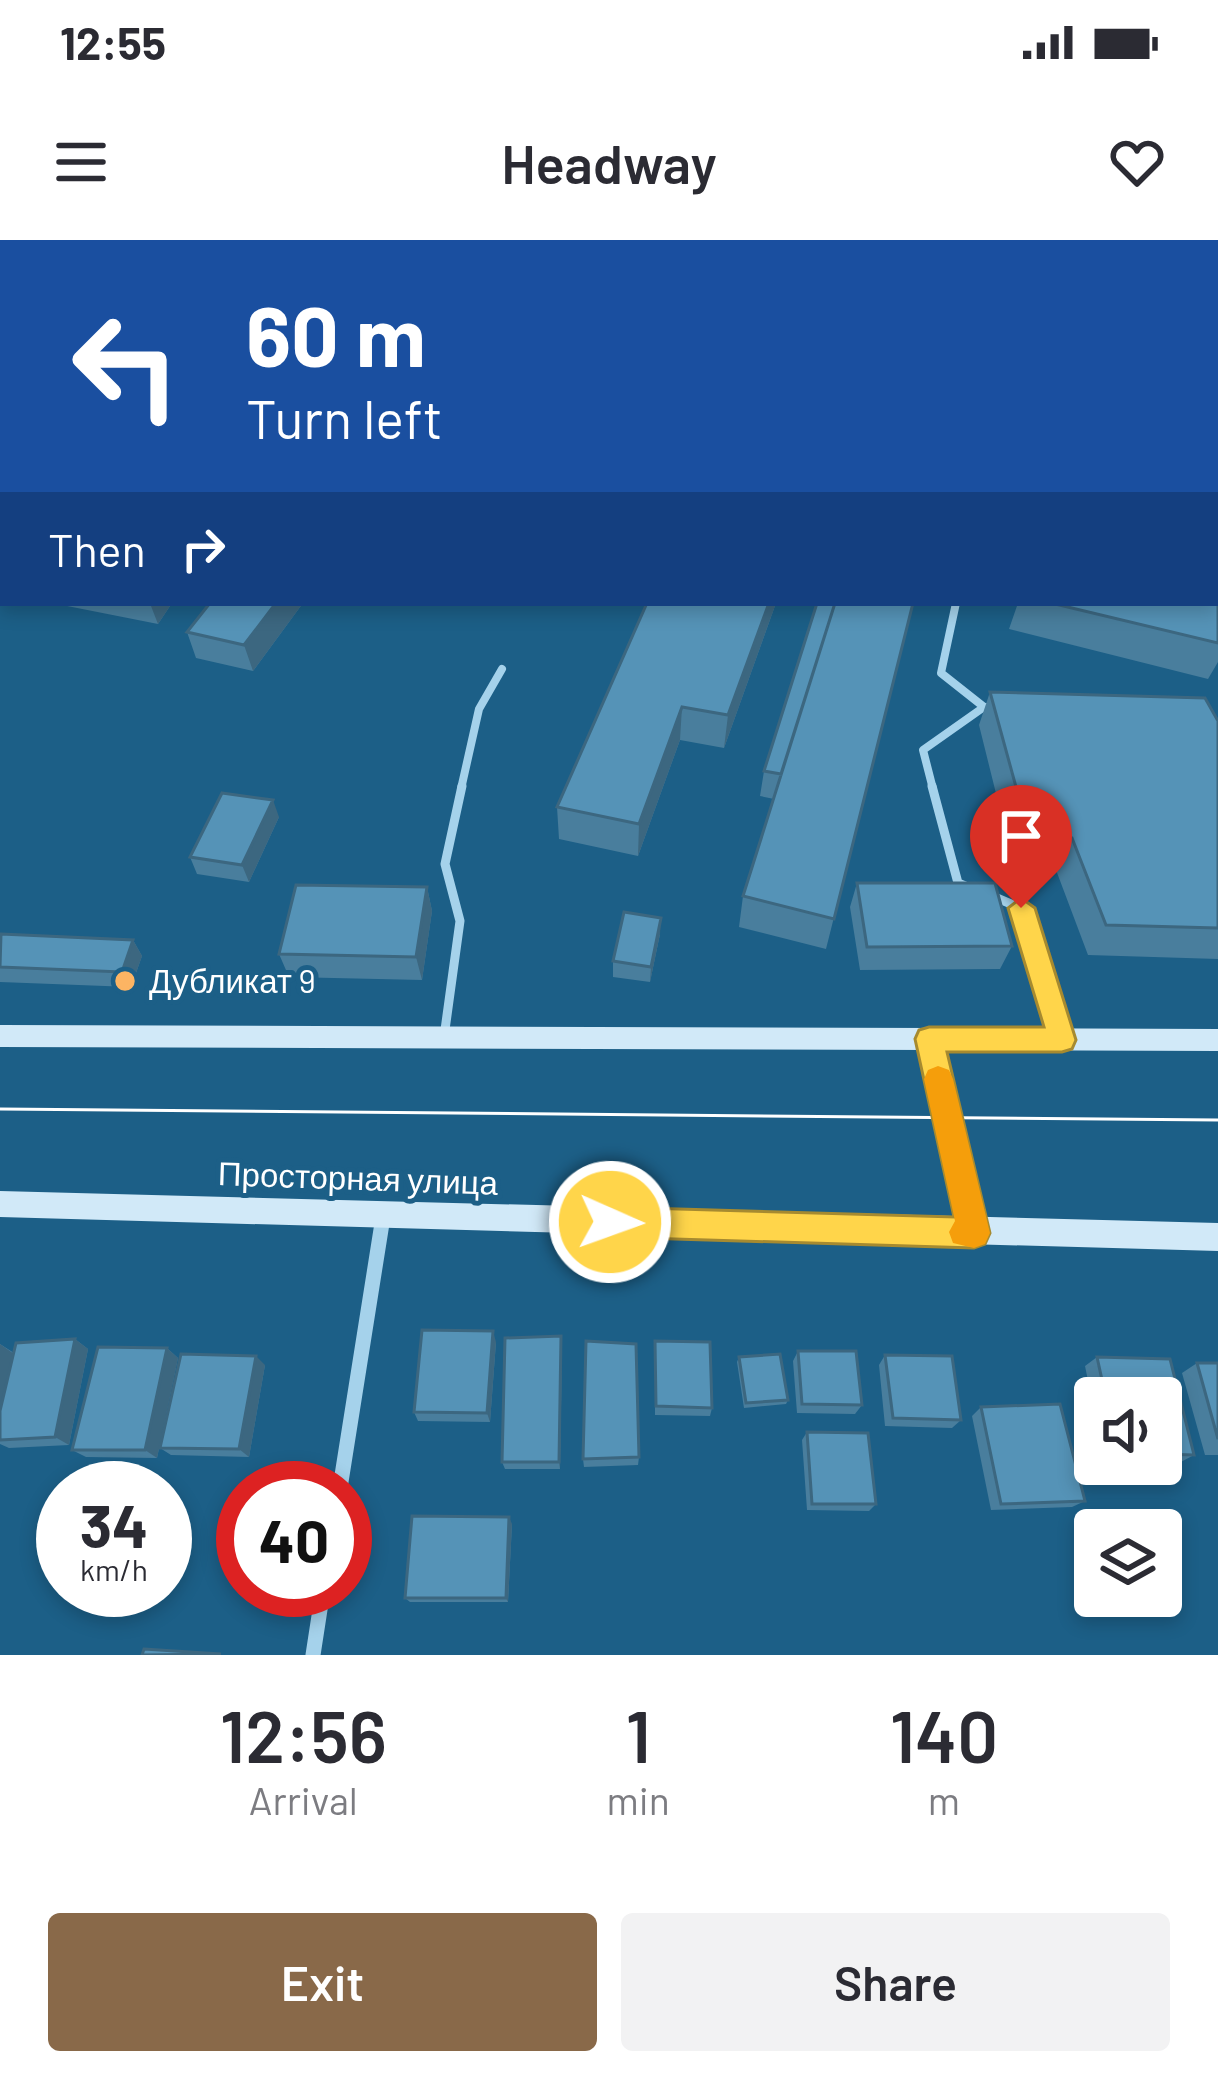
<!DOCTYPE html>
<html lang="en">
<head>
<meta charset="utf-8">
<style>
  body { margin:0; font-family:Barlow,sans-serif; background:#f2f2f3; color:#2b2b33; height:100vh; display:flex; flex-direction:column; font-size:45px; white-space:nowrap }
  * { box-sizing:border-box; margin:0 }
  p { font-size:39px; color:#7c7c81 }
  .icon { flex:none; width:66px; height:66px; fill:none; stroke:currentColor; stroke-width:2; stroke-linecap:round; stroke-linejoin:round }
  .map { position:relative; height:1415px; overflow:hidden }
  .details { display:flex; flex-direction:column; background:#fff; flex:1 }
  .details>* { flex:none }
  .top-card { position:absolute; left:0px; top:0px; width:1218px; height:366px; box-shadow:0 6px 18px #0003; background:#1a4fa0; color:#fff; overflow:hidden }
  .tools { position:absolute; left:1074px; top:1137px; display:grid; gap:24px }
  .tools a { display:grid; place-items:center; width:108px; height:108px; border-radius:12px; background:#fff; box-shadow:0 6px 18px #0003; font-size:60px }
  .speed { position:absolute; left:36px; top:1221px; display:flex; gap:24px; font-size:60px; font-weight:700; text-align:center }
  .speed>* { display:grid; place-content:center; width:156px; height:156px; border-radius:50%; background:#fff; box-shadow:0 6px 18px #0003; line-height:1 }
  .speed small { font-size:30px; font-weight:400 }
  .speed .limit { border:18px solid #d22; background:#fff; color:#111 }
  .pin { position:absolute; display:grid; place-items:center; width:102px; height:102px; color:#fff; margin:-123px -51px; border-radius:50% 50% 50% 0; rotate:-45deg; box-shadow:0 0 12px #0007 }
  .pin .icon { rotate:45deg }
  .me { position:absolute; width:132px; margin:-66px; rotate:92deg; stroke-linejoin:round; filter:drop-shadow(0 0 9px #0008) }
  .turn { display:flex; align-items:center; gap:42px; height:252px; padding:0 48px; font-size:54px }
  .turn .icon { width:156px; height:156px; stroke-width:2.5 }
  .turn b { display:block; font-size:84px; line-height:102px }
  .then { display:flex; align-items:center; height:114px; padding:0 48px; background:#0003; gap:24px; font-size:45px }
  .eta { display:flex; justify-content:space-evenly; align-items:center; height:204px; text-align:center }
  .eta b { font-size:72px; font-weight:600; line-height:84px }
  .button { display:flex; gap:24px; margin-top:auto; padding:24px 48px }
  .button a { flex:1; height:138px; border-radius:12px; background:#896949; color:#fff; font-size:48px; font-weight:600; line-height:138px; text-align:center }
  .button a+a { background:#f2f2f3; color:#2b2b33 }
  .status { display:flex; justify-content:space-between; align-items:center; height:84px; padding:0 60px; background:#fff; direction:ltr }
  .status svg { height:33px; fill:currentColor }
  header { display:flex; justify-content:space-between; align-items:center; height:156px; padding:0 48px; background:#fff; font-size:54px; font-weight:600 }
  .map>svg:first-child { display:block }
</style>
</head>
<body>
<div class="status"><b>12:55</b><svg viewBox="0 0 49 12"><path d="M0 12V9h3v3zM5 12V6h3v6zM10 12V3h3v9zM15 12V0h3v12zM26 1h20v11H26zM47 4h2v5h-2z"/></svg></div>
<header><svg class="icon" aria-label="menu" viewBox="0 0 24 24"><path d="M4 6h16M4 12h16M4 18h16"/></svg>Headway<svg class="icon" aria-label="heart" viewBox="0 0 24 24"><path d="M12 20l-8-8c-3-5 5-10 8-4 3-6 11-1 8 4z"/></svg></header>
<div class="map">
<svg width="1218" height="1415" viewBox="0 0 1218 1415">
  <rect width="100%" height="100%" fill="#1c5f87"/>
  <g fill="none" stroke-linecap="round" stroke-linejoin="round">
    <path stroke="#a5d2eb" stroke-width="8" d="M956,363L941,433L984,467
      M461,549L479,469L502,429
      M933,549L923,510L984,467H993"/>
    <path stroke="#a5d2eb" stroke-width="9" d="M932,546L958,643L965,646
      M992,656L1021,668L1062,799
      M444,797L460,681L445,624L462,546
      M929,799L960,933"/>
    <path stroke="#a5d2eb" stroke-width="12" d="M960,930L973,987"/>
    <path stroke="#a5d2eb" stroke-width="15" d="M340,1248L383,977
      M313,1415L323,1350"/>
    <path fill="#d1e9f8" fill-rule="evenodd" d="M0,785L1218,789V811L0,807Z
      M0,951L1218,983V1011L0,977Z"/>
    <path stroke="#fff" stroke-width="3" d="M0,869L1218,880"/>
  </g>
  <path fill="#497e9d" d="M0,0H32L28,3H3V7L0,6Z
    M794,0H914L913,3H794Z
    M1059,0H1218V67H1215V3H1058Z
    M1215,111H1218V422L1208,439L1009,389L1018,363H1215Z
    M52,363H172L158,384Z
    M303,363L253,431L196,418L187,392Z
    M647,363H776L724,508L680,500L638,616L559,599L557,567Z
    M913,363L826,709L739,687L743,656L774,559L760,556L764,531Z
    M990,452L1218,481V719L1088,715L1056,630H1015L979,485Z
    M279,577L249,642L197,634L190,617Z
    M857,643L1012,706L1000,729L860,730L850,667Z
    M427,647L432,671L422,740L289,737L279,714Z
    M660,694L650,742L613,737V721Z
    M0,697L133,700L142,716L131,747L0,742Z
    M75,1099L88,1109L69,1205L9,1208L0,1204V1171L8,1136L0,1167V1104L14,1113Z
    M655,1101L712,1168L710,1176L655,1175Z
    M496,1102L490,1182L418,1181L414,1172Z
    M562,1107L560,1229H505L502,1222Z
    M167,1108L178,1118L157,1218L86,1217L72,1210Z
    M798,1111L862,1165L855,1174L797,1173L793,1121Z
    M885,1115L961,1180L952,1188L885,1186L879,1125Z
    M739,1117L788,1160L786,1164L744,1168L737,1122Z
    M1097,1117L1170,1119L1194,1215L1179,1223L1161,1222V1158H1095V1175L1085,1126Z
    M1197,1123H1218V1215H1205L1182,1133Z
    M265,1125L249,1217L171,1215L160,1208Z
    M981,1167L1085,1261L1072,1267L991,1270L972,1176Z
    M807,1192L876,1264L869,1271L807,1270L802,1200Z
    M639,1217L638,1225L584,1227L583,1219Z
    M512,1284L508,1362H410L405,1358Z"/>
  <path fill="#3c6780" d="M241,0H285L281,3H238Z
    M153,363H172L158,384L151,366Z
    M276,363H303L253,431L244,405Z
    M769,363H776L724,508L728,475Z
    M682,467L680,500L638,616L639,584Z
    M273,560L279,577L249,642L242,625Z
    M427,647L432,671L422,740L416,717Z
    M661,678L660,694L650,742L651,727Z
    M133,700L142,716L131,747L122,732Z
    M493,1091L496,1102L490,1182L487,1173Z
    M561,1096L562,1107L560,1229L559,1222Z
    M75,1099L88,1109L69,1205L55,1197Z
    M0,1104L14,1114L0,1167Z
    M167,1108L178,1118L157,1218L145,1210Z
    M256,1116L265,1125L249,1217L239,1209Z
    M509,1277L512,1284L508,1362L506,1358Z"/>
  <path fill="#5593b7" stroke="#3c6780" stroke-width="3" d="M58,0H75L76,3H54Z
    M105,0H241L238,3H101Z
    M1063,0H1218V33H1215V3H1062Z
    M1215,111H1218V194L1215,193Z
    M1215,207H1218V403L1051,363H1215Z
    M210,363H276L244,405L187,392Z
    M647,363H769L728,475L682,467L639,584L557,567Z
    M817,363H835L781,534L764,531Z
    M835,363H913L834,679L743,656Z
    M990,452L1205,458L1218,481V688L1106,685L1072,598H1030Z
    M222,553L273,560L242,625L190,617Z
    M857,643H995L1012,706L867,707Z
    M296,645L427,647L416,717L279,714Z
    M624,672L661,678L651,727L613,721Z
    M1,694L133,700L122,732L0,727Z
    M422,1090L493,1091L487,1173L414,1172Z
    M561,1096L559,1222H502L505,1098Z
    M75,1099L55,1197L0,1200V1171L16,1103Z
    M586,1101L636,1104L639,1217L583,1219Z
    M655,1101L710,1102L712,1168L656,1166Z
    M98,1107L167,1108L145,1210H72Z
    M798,1111H856L862,1165L802,1164Z
    M181,1114L256,1116L239,1209L160,1208Z
    M780,1114L788,1160L746,1163L739,1117Z
    M885,1115L952,1116L961,1180L893,1178Z
    M1097,1117L1170,1119L1194,1215L1161,1214V1158H1106Z
    M1197,1123H1218V1199Z
    M1060,1164L1085,1261L1001,1264L981,1167Z
    M807,1192L868,1193L876,1264H812Z
    M412,1276L509,1277L506,1358H405Z
    M144,1409L221,1414L142,1415Z"/>
  <path fill="#ffd54a" stroke="#a68a30" stroke-width="3" d="M1021,658L1035,668L1076,800L1072,809L1062,812H947L990,993L985,1004L974,1008L610,997L599,993L594,982L599,971L610,967L954,977L915,799L919,790L929,787H1044L1008,668Z"/>
  <path fill="#f59e0b" d="M938,826L949,830L953,839L990,993L985,1004L974,1008L953,1003L949,992L955,981L924,839L928,830Z"/>
  <circle fill="#fcb463" stroke="#1c5f87" stroke-width="4.5" cx="125" cy="741" r="12"/>
  <g text-anchor="middle" stroke-width="10" stroke-linejoin="round" paint-order="stroke">
    <g font-size="33" fill="#fff" stroke="#1c5f87" text-anchor="start">
      <text x="149" y="753">Дубликат 9</text>
    </g>
    <g font-size="33" fill="#fff" stroke="#1c5f87">
      <text transform="translate(358 938) rotate(2)" y="12">Просторная улица</text>
    </g>
  </g>
</svg>
<div class="tools">
<a><svg class="icon" aria-label="sound" viewBox="0 0 24 24"><path d="M4 9h4l5-4v14l-5-4H4zM17 9q2 3 0 6"/></svg></a>
<a><svg class="icon" aria-label="layers" viewBox="0 0 24 24"><path d="M12 4l9 5-9 5-9-5zM3 14l9 5 9-5"/></svg></a>
</div>
<div class="speed"><div>34<small>km/h</small></div><div class="limit">40</div></div>
<div class="pin" style="left:1021px;top:668px;background:#d93025"><svg class="icon" aria-label="arrive" viewBox="0 0 24 24"><path d="M6 21V4h12l-3 4 3 4H6"/></svg></div>
<svg class="me" style="left:610px;top:982px" viewBox="-20 -20 40 40"><circle r="17" fill="#ffd54a" stroke="#fff" stroke-width="3"/><path d="M0-11L8 9 0 5-8 9z" fill="#fff"/></svg>
<div class="top-card">
<div class="turn"><svg class="icon" aria-label="left" viewBox="0 0 24 24"><path d="M17 20v-9H6M10 6l-5 5 5 5"/></svg><div><b>60 m</b>Turn left</div></div>
<div class="then">Then<svg class="icon" aria-label="right" viewBox="0 0 24 24"><path d="M7 20v-9h11M14 6l5 5-5 5"/></svg></div>
</div>
</div>
<section class="details">
<div class="eta">
<div><b>12:56</b><p>Arrival</p></div>
<div><b>1</b><p>min</p></div>
<div><b>140</b><p>m</p></div>
</div>
<div class="button"><a>Exit</a><a>Share</a></div>
</section>
</body>
</html>
